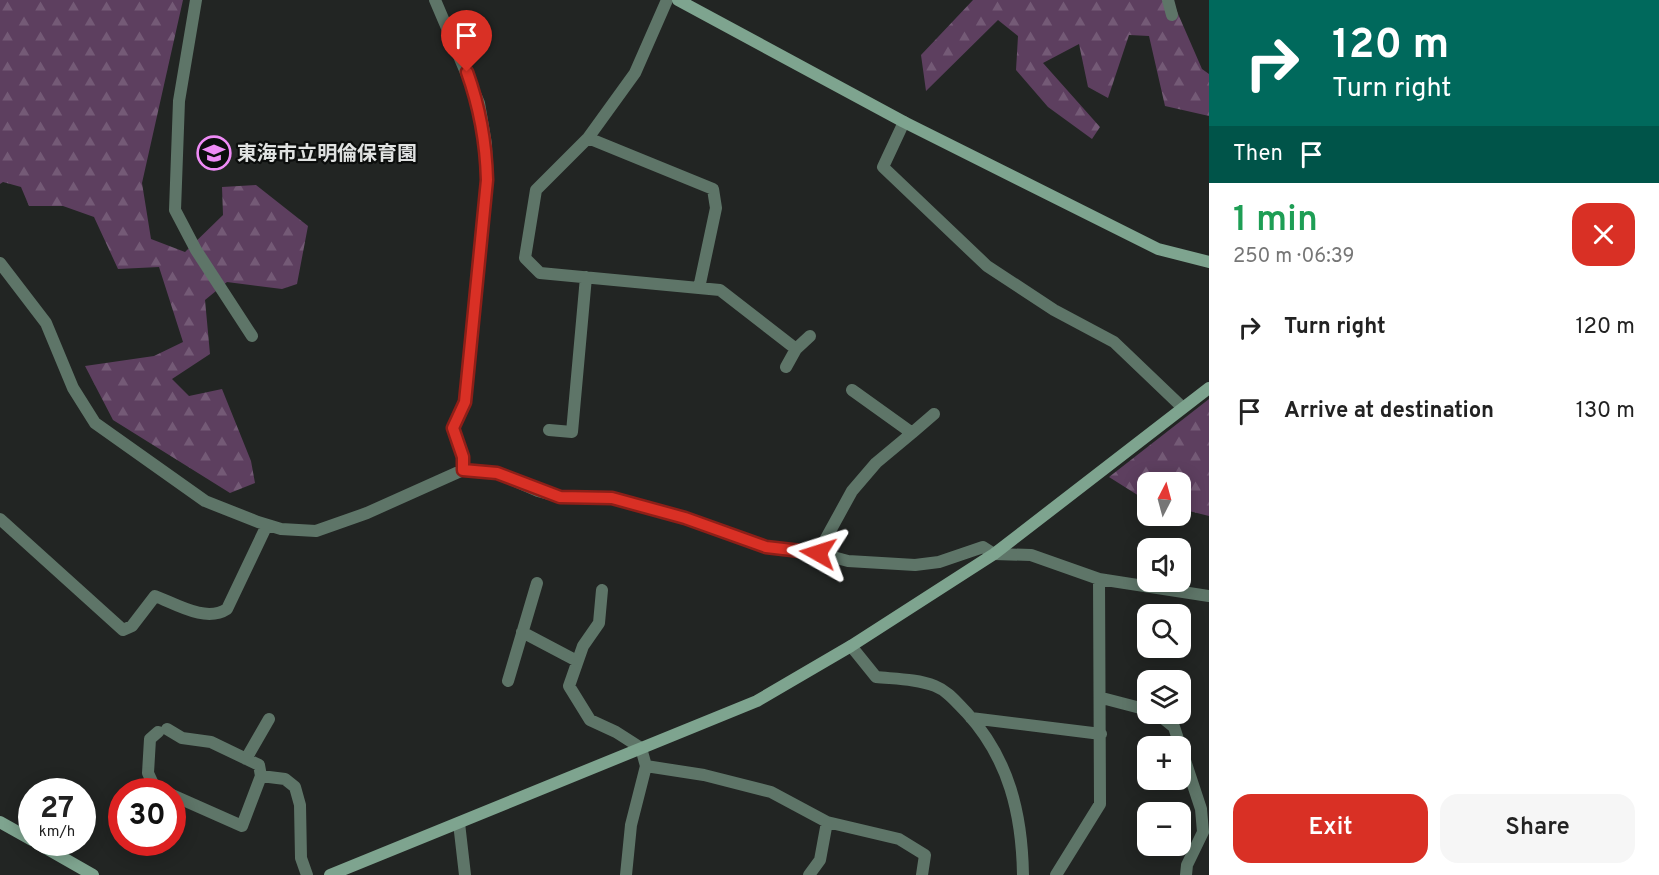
<!DOCTYPE html>
<html lang="en">
<head>
<meta charset="utf-8">
<style>
  body { margin:0; font-family:Overpass,"Noto Sans JP",sans-serif; background:#f6f6f6; color:#222; height:100vh; display:flex; flex-direction:column; font-size:22px; white-space:nowrap }
  * { box-sizing:border-box; margin:0 }
  p { font-size:20px; color:#767676 }
  .icon { flex:none; width:33px; height:33px; fill:none; stroke:currentColor; stroke-width:2; stroke-linecap:round; stroke-linejoin:round }
  .map { position:relative; flex:1; overflow:hidden }
  .details { display:flex; flex-direction:column; background:#fff; width:450px }
  .details>* { flex:none }
  .hud { background:#00695c; color:#fff; overflow:hidden }
  .needle { width:39px; rotate:6deg }
  .fabs { position:absolute; left:1137px; top:472px; display:grid; gap:12px }
  .fabs a { display:grid; place-items:center; width:54px; height:54px; border-radius:12px; background:#fff; box-shadow:0 3px 15px #0003; font-size:30px }
  .speed { position:absolute; left:18px; top:778px; display:flex; gap:12px; font-size:30px; font-weight:700; text-align:center }
  .speed>* { display:grid; place-content:center; width:78px; height:78px; border-radius:50%; background:#fff; box-shadow:0 3px 15px #0003; line-height:1 }
  .speed small { font-size:15px; font-weight:400 }
  .speed .limit { border:9px solid #d22; background:#fff; color:#111 }
  .pin { position:absolute; display:grid; place-items:center; width:51px; height:51px; color:#fff; margin:-62px -26px; border-radius:50% 50% 50% 0; rotate:-45deg; box-shadow:0 0 6px #0007 }
  .pin .icon { rotate:45deg }
  .me { position:absolute; width:66px; margin:-33px; rotate:276deg; stroke-linejoin:round; filter:drop-shadow(0 0 4px #0008) }
  .turn { display:flex; align-items:center; gap:21px; height:126px; padding:0 24px; font-size:27px }
  .turn .icon { width:78px; height:78px; stroke-width:2.5 }
  .turn b { display:block; font-size:42px; line-height:51px }
  .then { display:flex; align-items:center; height:57px; padding:0 24px; background:#0003; gap:12px; font-size:22px }
  .round { display:grid; place-items:center; flex:none; width:63px; height:63px; border-radius:18px; background:#f6f6f6 }
  .head { display:flex; align-items:center; justify-content:space-between; height:102px; padding:0 24px }
  h1 { font-size:36px; font-weight:600; line-height:45px; color:#1e9e55 }
  .cta { display:flex; gap:12px; margin-top:auto; padding:12px 24px }
  .cta a { flex:1; height:69px; border-radius:18px; background:#d93025; color:#fff; font-size:24px; font-weight:600; line-height:69px; text-align:center }
  .cta a+a { background:#f6f6f6; color:#222 }
  ul { padding:0; list-style:none }
  li { display:flex; align-items:center; gap:18px; height:84px; padding:0 24px }
  li div { flex:1 }
  li b { display:block; font-size:22px }
  li em { font-style:normal }
  main { display:flex; flex:1; min-height:0 }
  .map>svg:first-child { display:block }
</style>
</head>
<body>
<main>
<div class="map">
<svg width="1209" height="875" viewBox="0 0 1209 875">
  <defs>
    <pattern id="forest-firs" width="22" height="20" patternUnits="userSpaceOnUse" patternTransform="scale(1.5)"><rect width="22" height="20" fill="#5d3f5f"/><path d="M5 1l3.5 6h-7zM16 11l3.5 6h-7z" fill="#745a76"/></pattern>
  </defs>
  <rect width="100%" height="100%" fill="#222523"/>
  <path fill="url(#forest-firs)" d="M0,0H183L142,183L151,239L185,252L223,215L222,187L256,185L308,226L297,284L282,289L227,282L205,300L210,354L172,379L189,396L222,389L251,461L255,483L230,493L113,420L85,366L154,356L183,342L159,267L118,269L94,217L63,206H29L21,187L3,182L0,184Z
    M973,0H1172L1202,69L1209,74V116L1165,106L1149,36L1129,35L1108,98L1088,87L1079,44L1043,63L1100,127L1092,139L1048,107L1016,70L1018,36L998,20L926,91L921,55Z
    M1209,399V516L1181,509L1180,483H1148L1147,501L1109,477Z"/>
  <g fill="none" stroke-linecap="round" stroke-linejoin="round">
    <path stroke="#5e7568" stroke-width="12" d="M196,0L179,101L175,210L196,250L252,336
      M435,0L479,103L486,144L487,180L465,402L453,428L463,457V470
      M667,0L635,73L588,138L536,190L525,258L540,273L720,290L796,349
      M1168,0L1172,15
      M904,122L883,167L987,266L1054,310L1114,342L1182,407
      M588,138L713,189L716,208L699,288
      M0,263L46,323L73,388L95,423L205,501L258,522L281,529L316,531L367,513L463,470L497,473L538,491L560,497L612,498L685,518L766,547L818,553L848,561L915,565L939,562L983,547L994,554L1031,555L1099,579L1209,596
      M786,367L796,349L810,336
      M549,430L572,432L586,277
      M912,433L934,414
      M0,519L123,630L132,626L155,596C176,604 206,623 227,609L267,525
      M818,553L852,491L876,463L912,433L852,390
      M602,590L599,623L583,646L569,686L590,720L616,732L641,748L646,766L704,775L771,792L827,822L899,839L925,855L922,875
      M522,632L577,661
      M851,646L876,677C896,679 917,679 935,686C948,691 957,703 967,713C1009,759 1022,814 1023,875
      M508,681L537,583
      M1102,698L1148,710
      M1158,714L1174,727L1201,809L1203,832L1187,865L1186,875
      M971,718L1101,734
      M167,729L182,738L211,742L259,765L261,776
      M158,732L150,739L148,773L154,786L166,792
      M246,759L269,719
      M172,795L242,826L261,776L285,779L295,787L300,805L301,858L307,875
      M459,823L465,875
      M626,875L631,825L646,766
      M809,875L820,860L827,822
      M1056,875L1100,804L1099,579"/>
    <path stroke="#7ea48f" stroke-width="12" d="M678,0L904,122L1158,249L1209,262
      M0,822L32,840
      M37,843L93,875
      M330,875L757,701L851,646L994,554L1209,388"/>
  </g>
  <g fill="none" stroke-linecap="round" stroke-linejoin="round">
    <g stroke="#8d1f18" stroke-width="15">
      <path id="route" d="M467,72C480,108 486,142 487,180L465,402L453,428L463,457V470L497,473L560,497L612,498L685,518L766,547L818,553"/>
    </g>
    <use href="#route" stroke="#d93025" stroke-width="10"/>
  </g>
  <defs>
    <g id="school-ring" transform="scale(1.725)"><circle r="9.5" fill="#0c0e0d" stroke="#ef8bf6" stroke-width="1.5"/><path d="M0-5L7-2L0 1L-7-2ZM-4 1L0 2.5L4 1V4Q0 6-4 4Z" fill="#ef8bf6"/></g>
  </defs>
  <g fill-rule="evenodd">
    <use href="#school-ring" x="214" y="153"/>
  </g>
  <g text-anchor="middle" stroke-width="4.5" stroke-linejoin="round" paint-order="stroke">
    <g font-size="20" font-weight="bold" fill="#e0e2e1" stroke="#0c0e0d" text-anchor="start">
      <text x="237" y="160">東海市立明倫保育園</text>
    </g>
  </g>
</svg>
<div class="fabs">
<a><svg class="needle" viewBox="-14 -14 28 28"><path d="M0-13l5 13h-10z" fill="#e53935"/><path d="M0 13l5-13h-10z" fill="#767676"/></svg></a>
<a><svg class="icon" aria-label="sound" viewBox="0 0 24 24"><path d="M4 9h4l5-4v14l-5-4H4zM17 9q2 3 0 6"/></svg></a>
<a><svg class="icon" aria-label="search" viewBox="0 0 24 24"><circle cx="10" cy="10" r="6"/><path d="M15 15l6 6"/></svg></a>
<a><svg class="icon" aria-label="layers" viewBox="0 0 24 24"><path d="M12 4l9 5-9 5-9-5zM3 14l9 5 9-5"/></svg></a>
<a>+</a>
<a>−</a>
</div>
<div class="speed"><div>27<small>km/h</small></div><div class="limit">30</div></div>
<div class="pin" style="left:467px;top:72px;background:#d93025"><svg class="icon" aria-label="arrive" viewBox="0 0 24 24"><path d="M6 21V4h12l-3 4 3 4H6"/></svg></div>
<svg class="me" style="left:818px;top:553px" viewBox="-20 -20 40 40"><path d="M0-17L14 15 0 8-14 15z" fill="#d93025" stroke="#fff" stroke-width="4"/></svg>
</div>
<section class="details">
<div class="hud">
<div class="turn"><svg class="icon" aria-label="right" viewBox="0 0 24 24"><path d="M7 20v-9h11M14 6l5 5-5 5"/></svg><div><b>120 m</b>Turn right</div></div>
<div class="then">Then<svg class="icon" aria-label="arrive" viewBox="0 0 24 24"><path d="M6 21V4h12l-3 4 3 4H6"/></svg></div>
</div>
<div class="head"><div><h1>1 min</h1><p>250 m · 06:39</p></div><a class="round" style="background:#d93025;color:#fff"><svg class="icon" aria-label="close" viewBox="0 0 24 24"><path d="M6 6l12 12M18 6L6 18"/></svg></a></div>
<ul>
<li><svg class="icon" aria-label="right" viewBox="0 0 24 24"><path d="M7 20v-9h11M14 6l5 5-5 5"/></svg><div><b>Turn right</b></div><em>120 m</em></li>
<li><svg class="icon" aria-label="arrive" viewBox="0 0 24 24"><path d="M6 21V4h12l-3 4 3 4H6"/></svg><div><b>Arrive at destination</b></div><em>130 m</em></li>
</ul>
<div class="cta"><a>Exit</a><a>Share</a></div>
</section>
</main>
</body>
</html>
